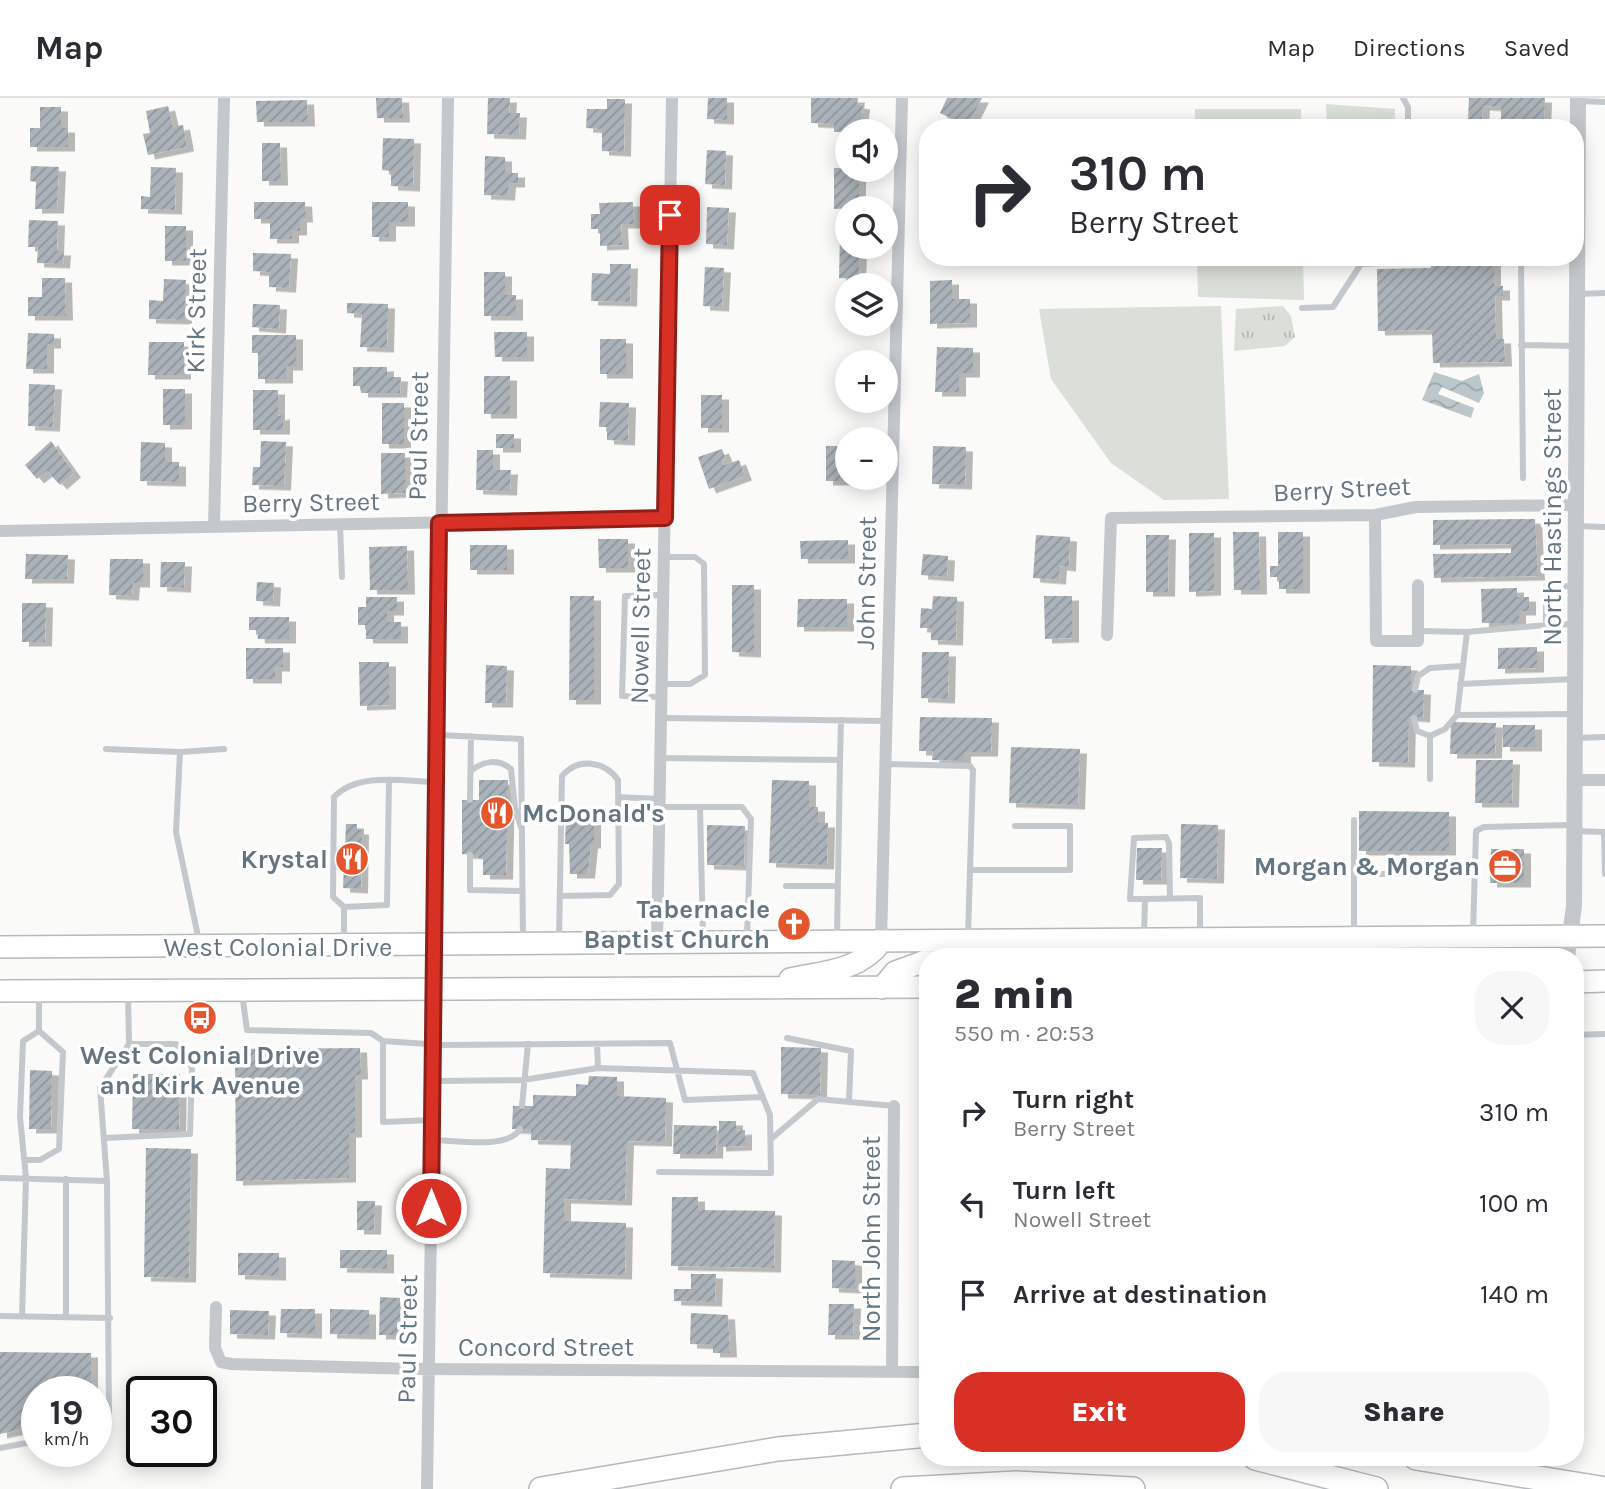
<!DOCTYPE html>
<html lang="en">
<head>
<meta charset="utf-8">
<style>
  body { margin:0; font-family:Karla,sans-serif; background:#f7f7f7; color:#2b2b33; height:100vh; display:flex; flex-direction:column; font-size:26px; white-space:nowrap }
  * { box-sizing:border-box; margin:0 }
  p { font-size:23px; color:#7c7c81 }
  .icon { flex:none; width:38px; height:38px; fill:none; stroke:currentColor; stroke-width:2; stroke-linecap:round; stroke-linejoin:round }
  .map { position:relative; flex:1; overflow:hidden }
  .sheet { position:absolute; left:919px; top:850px; width:665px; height:518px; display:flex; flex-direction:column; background:#fff; border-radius:28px; box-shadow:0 4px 18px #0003 }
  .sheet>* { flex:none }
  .hud { position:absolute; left:919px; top:21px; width:665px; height:147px; border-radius:28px; box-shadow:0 4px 18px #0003; background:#fff; color:#2b2b33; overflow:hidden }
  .buttons { position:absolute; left:835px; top:21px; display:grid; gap:14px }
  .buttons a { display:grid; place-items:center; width:63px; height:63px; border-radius:50%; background:#fff; box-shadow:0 4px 18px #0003; font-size:35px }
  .speed { position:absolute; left:21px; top:1278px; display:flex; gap:14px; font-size:35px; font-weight:700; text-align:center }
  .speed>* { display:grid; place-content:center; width:91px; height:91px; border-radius:50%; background:#fff; box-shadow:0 4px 18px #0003; line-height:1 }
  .speed small { font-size:18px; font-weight:400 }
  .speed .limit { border:4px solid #111; border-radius:10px; background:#fff; color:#111 }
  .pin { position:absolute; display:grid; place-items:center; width:60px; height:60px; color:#fff; margin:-30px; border-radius:14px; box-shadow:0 4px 10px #0006 }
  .me { position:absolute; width:77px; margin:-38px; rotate:0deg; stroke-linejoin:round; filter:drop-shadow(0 0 5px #0008) }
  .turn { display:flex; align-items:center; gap:24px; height:147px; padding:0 35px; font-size:32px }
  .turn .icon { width:91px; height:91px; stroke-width:2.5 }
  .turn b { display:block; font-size:49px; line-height:60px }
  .round { display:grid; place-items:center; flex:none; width:74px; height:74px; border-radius:28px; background:#f7f7f7 }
  .head { display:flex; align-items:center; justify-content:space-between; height:119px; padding:0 35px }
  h1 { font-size:42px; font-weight:800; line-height:52px }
  .action { display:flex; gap:14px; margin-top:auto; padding:14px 35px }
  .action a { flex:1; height:80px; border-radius:28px; background:#d93025; color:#fff; font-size:28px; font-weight:800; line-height:80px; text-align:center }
  .action a+a { background:#f7f7f7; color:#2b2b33 }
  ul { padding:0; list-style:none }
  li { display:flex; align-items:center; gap:21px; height:91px; padding:0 35px }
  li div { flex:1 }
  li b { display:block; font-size:26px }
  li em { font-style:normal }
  header { display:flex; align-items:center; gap:42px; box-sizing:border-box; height:98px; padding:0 35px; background:#fff; border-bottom:2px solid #e1e1e2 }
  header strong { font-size:33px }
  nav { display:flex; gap:38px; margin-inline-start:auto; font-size:24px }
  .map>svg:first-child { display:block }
</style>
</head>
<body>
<header>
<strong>Map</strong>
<nav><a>Map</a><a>Directions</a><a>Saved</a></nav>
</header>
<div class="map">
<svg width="1605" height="1391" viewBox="0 0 1605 1391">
  <defs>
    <pattern id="grass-tufts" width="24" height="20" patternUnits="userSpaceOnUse" patternTransform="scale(1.75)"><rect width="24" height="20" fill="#dadfd7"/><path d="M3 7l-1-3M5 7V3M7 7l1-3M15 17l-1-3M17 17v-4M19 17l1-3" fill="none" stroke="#b4b9b4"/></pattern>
    <pattern id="water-waves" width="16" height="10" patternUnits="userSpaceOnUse" patternTransform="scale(1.75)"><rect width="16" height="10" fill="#bbc7cb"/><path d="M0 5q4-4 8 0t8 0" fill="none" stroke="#9ca6aa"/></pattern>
    <pattern id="building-hatch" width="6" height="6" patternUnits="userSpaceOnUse" patternTransform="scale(1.75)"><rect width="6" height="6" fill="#aab3b9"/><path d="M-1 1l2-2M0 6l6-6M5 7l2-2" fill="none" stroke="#8e969c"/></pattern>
    <filter id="shadow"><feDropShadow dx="7" dy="4.5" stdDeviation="0" flood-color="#0004"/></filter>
  </defs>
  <rect width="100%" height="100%" fill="#fafaf8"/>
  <path fill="url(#grass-tufts)" d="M1283,208L1291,218L1295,239L1285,248L1234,253L1236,211Z"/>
  <path fill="#dadfd7" d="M1326,6L1395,11V30H1327Z
    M1195,11H1301V30H1195Z
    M1197,159H1303L1304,202L1198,199Z
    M1221,208L1229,401L1164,402L1111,365L1051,281L1039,211Z"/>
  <path fill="url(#water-waves)" d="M1434,274L1462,283L1479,276L1484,295L1479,305L1442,289L1438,296L1474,310L1471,320L1422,302Z"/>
  <path fill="url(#building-hatch)" filter="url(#shadow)" d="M376,0H402L403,20H377Z
    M488,0H510L509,15H520L519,37L487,36Z
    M708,0H727V22L707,21Z
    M811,0H858L857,6L863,7L860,33L834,34V26L811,25Z
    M947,0H982L967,30H960L962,26L940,15Z
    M1469,0H1545L1544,30H1501V9L1483,8L1482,22H1468Z
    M607,1H625L624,54L602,53V31L586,30L587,11H607Z
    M307,2L308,24H257L256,3Z
    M168,8L173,29L183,27L187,49L148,57L143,36L150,35L146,13Z
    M40,9H61V30H68V49H30V30H40Z
    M383,40L414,41L413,89L391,88V73L382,72Z
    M262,45H280L281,83H262Z
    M707,52L726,53L725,87L705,86Z
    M485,58L505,59V75H518V85H509L508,98L484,97Z
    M31,68L59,69L57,111H35L36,84L30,83Z
    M151,69L176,70L175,112L141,111V98L150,99Z
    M834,70H847L850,78H859V110L834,111Z
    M254,104H305L306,120H300V133H292V141H270V121H254Z
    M372,104H408V124H389V139H372Z
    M633,104L634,126H621L622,147L600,148V131H591V116H600L599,105Z
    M707,109L729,110L727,147L706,146Z
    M29,122L58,123L57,153H64L63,166L37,165L38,149H28Z
    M165,128H186V163H165Z
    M840,136H847V149H860L859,181L839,180Z
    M253,155L291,156L289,190L269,189V174L253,173Z
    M1494,162V188H1503V198H1495L1496,241H1504L1505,264L1433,265L1432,232L1378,233L1377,171L1431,170V163Z
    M610,166H631L630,204L591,203L592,175L610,176Z
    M705,169L724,170L722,209L703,208Z
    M484,174H505V197H516V218H484Z
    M42,180H65L66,218H28V199H42Z
    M164,181L186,182L185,222L149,221V202L163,203Z
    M952,182V201H970V225L930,226V183Z
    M347,205L388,206L387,250L360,249L362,216L347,215Z
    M253,206L280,207L279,231L252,229Z
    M494,234H527V259H495Z
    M28,235L54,236V246H47V271H26Z
    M252,237H296V268H286V281H258V255H252Z
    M600,241H626V276H600Z
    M149,244H184V277H148Z
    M937,249L973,250V275H959V294H935Z
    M353,269H387V279H401L400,295H361V288H353Z
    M484,278H510V316H484Z
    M29,286L55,287L53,329L28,328Z
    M163,291H185V327H163Z
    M253,292H278V318L283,317V332H253Z
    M701,297H722V330H701Z
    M600,304L629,305L628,343L607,342V329H599Z
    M382,305H404V346H382Z
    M496,336H514V350H496Z
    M51,343L74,375L60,387L47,373L37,381L25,367Z
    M261,343L286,344L284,388L252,387L253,369H260Z
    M141,344L165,345V364H179V384L140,383Z
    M826,348H847V380H856V383H826Z
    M933,348L966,349L965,387L932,386Z
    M722,351L726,361L722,362L724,367L739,362L745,378L709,391L698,359Z
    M477,352H493V372H511L510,393L476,392Z
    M381,355H405V395L381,396Z
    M1535,421L1538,478L1434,480L1433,456L1511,455V446L1433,447V422Z
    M1233,434H1259L1260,492H1234Z
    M1278,434H1303V491H1279V479H1270V468H1278Z
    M1189,435H1214V493L1189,494Z
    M1036,437L1070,439L1069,469L1060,468L1059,482L1033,480Z
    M1146,437H1169L1168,494H1146Z
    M598,441H628V470H599Z
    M848,442V461H801L800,443Z
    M470,447H507V472H470Z
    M407,448L408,492H370L369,449Z
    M26,456L68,457L67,481H25Z
    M923,456L948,458L947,479L921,477Z
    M110,461H143V485H133L132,498L109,497Z
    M161,464H185L184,490L160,489Z
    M257,484L274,485L273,504L256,503Z
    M732,487H754V555L732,554Z
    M1517,490V499H1529V513H1519V525H1482L1481,491Z
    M570,498H594V602H569Z
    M933,498L957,499L956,543L931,542V530H920L921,510L932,511Z
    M1044,498H1072V540L1045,541Z
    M366,499H397V513H387V524H401V541H366V527H358V509H366Z
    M798,501H847V529H797Z
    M22,505H46L45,544H22Z
    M249,519H289V541H258L257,532H249Z
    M1537,549V570L1498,571V550Z
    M246,550H283V569H275V581H246Z
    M922,554H949L948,601L921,600Z
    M359,564H389V607L360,608Z
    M486,567L507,568L506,605H485Z
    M1373,567L1411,568V592H1424L1423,620L1409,619L1408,665L1372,664Z
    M920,619L992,620L991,654H964V663L932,662L933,653H919Z
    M1451,624L1496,625L1495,656H1450Z
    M1503,627H1535V649H1503Z
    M1011,649L1080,651L1078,707L1009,705Z
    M1476,662H1513L1512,705H1475Z
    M479,682H508L506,777H483V761L478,760V757L462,756V702H479Z
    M772,682L809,683V709H818V725H828L827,767L769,765Z
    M1359,713L1449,714V753H1359Z
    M566,718L594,719V746H591L588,776H570L569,746H565Z
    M346,726H357V732H362L361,791L343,790Z
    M1181,726L1218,727L1217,781L1180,780Z
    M707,727L745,728L744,768L707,767Z
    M1137,750H1162L1161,782H1136Z
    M1491,751H1524V785H1490Z
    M781,949L821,950L820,997L781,996Z
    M360,950L361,977H355V1035H349V1080L236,1083L235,951Z
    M30,972L52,973L51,1031H29Z
    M133,976H180L179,1031H132Z
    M589,978L617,979V998L666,1000L665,1044L627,1043L625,1103L564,1101V1123L626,1125L625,1177L543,1175L546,1070L570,1071L571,1043L531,1042V1032L512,1031L513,1008H533V997L576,998V986L588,987Z
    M719,1023H736V1033L745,1032V1048L719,1049Z
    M674,1027L717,1028L716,1056H673Z
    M146,1050L191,1051L189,1180L144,1179Z
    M672,1099H698V1112L775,1113L774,1170L671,1168Z
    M357,1103H375L374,1132H357Z
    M340,1152H387V1171L340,1170Z
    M238,1155H279V1178L238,1177Z
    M832,1162L855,1163V1191L832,1190Z
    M691,1176H716L715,1204L674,1203V1191H691Z
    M380,1199L400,1200V1237H379Z
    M829,1206H854L853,1237H828Z
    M281,1211H315V1236L280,1235Z
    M330,1211L369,1212V1237L330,1236Z
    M230,1212L269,1213L268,1237L230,1236Z
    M691,1215L728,1217L730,1255H713V1247L690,1246Z
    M0,1254L91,1255V1293H37V1328L0,1336Z"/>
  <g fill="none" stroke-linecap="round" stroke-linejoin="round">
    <g stroke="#b4b9bd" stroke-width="24">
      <path id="trunk" d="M0,849L1605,838
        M790,881C823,874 860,873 881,844
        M1575,884L1605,883
        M882,890L895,874L928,862
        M0,893L928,889"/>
    </g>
    <g stroke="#b4b9bd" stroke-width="26">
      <path id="motorway" d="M1255,1360L1376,1391
        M1416,1360L1605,1391
        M541,1391L778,1351L928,1337
        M903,1391L1016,1385L1133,1391"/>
    </g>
    <path stroke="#c3c8cc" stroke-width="6" d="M1403,0L1408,9V30
      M1580,3L1605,4
      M1521,159L1523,380
      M1579,196L1605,195
      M1302,210L1333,209L1361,166L1401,164L1406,159
      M1521,247L1576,248
      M340,426L342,479
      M1577,428L1605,429
      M1574,526L1546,527V489L1574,488
      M1418,533L1467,534
      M661,586H690L705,577L704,466L695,459H664
      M1460,586L1574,581
      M1415,592L1418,578L1430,570L1462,568
      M661,599L622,598L625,498L663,497
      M1457,617L1574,616
      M661,620L886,623
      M1414,620L1417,633L1430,638L1445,631L1457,617L1467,534L1546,527
      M439,637L521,641L523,842
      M1576,640L1605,639
      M106,651L180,654L176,734L199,843
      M180,654L224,651
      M660,660L840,662L841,622
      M885,666L970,668L973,672L968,839
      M471,673C483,663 498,660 511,671L515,710L521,729
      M1430,681V638
      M618,699L659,701
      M470,702L471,638
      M659,709H742L751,721L747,840
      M700,709L703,840
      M1354,722V776
      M1575,733L1605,734
      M1604,734L1605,776
      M470,757V792L521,793
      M971,772H1070V728H1015
      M786,788H837
      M1145,801L1200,800V838
      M344,809L387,807L389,683
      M1354,835V776H1439
      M1473,836L1476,733L1484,729L1573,727
      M1144,837L1145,801H1130L1134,740L1166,739L1169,745L1170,800
      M837,838L840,662
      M559,841L562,678C578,659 605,663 618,682L619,786L610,797L560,798
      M344,842V809L333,799L334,699C358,674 403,683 435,684
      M242,895L247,932L371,935L383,943V1024L432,1022
      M1575,937L1605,936
      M787,940L851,953L849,1003
      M383,943L442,947L670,945L685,1002L763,999
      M597,946L598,970
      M434,983L523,982L598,970L753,975L770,1017L771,1075L659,1074
      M522,1008L528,946
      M104,1040L190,1036L192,969L176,946H129
      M771,1041L818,1001L894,1008
      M432,1042C453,1042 508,1052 520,1031
      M26,1062H40L59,1051L63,954L39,933V898
      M0,1080L107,1083
      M66,1081V1219
      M0,1218L110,1220
      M22,1219L26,1080L20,1019L23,943L39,933
      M96,1325L109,1321L107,1083L100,990L129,946L128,895
      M0,1350L37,1343"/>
    <path stroke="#c3c8cc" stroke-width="12" d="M1375,417L1376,543H1418V487
      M214,428L224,0
      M0,433L665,420
      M1107,537L1111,420L1375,417L1416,409L1575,407
      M1576,682H1605
      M881,844L902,0
      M657,846L672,0
      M216,1209L215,1250L221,1264L231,1266L415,1271L928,1274
      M892,1274L894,1008
      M427,1391L448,0"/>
    <path stroke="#c3c8cc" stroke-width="16" d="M1567,859L1574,808L1578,0"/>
    <use href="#trunk" stroke="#fff" stroke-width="21"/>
    <use href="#motorway" stroke="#fff" stroke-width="23"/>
  </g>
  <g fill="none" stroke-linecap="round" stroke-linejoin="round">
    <g stroke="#8d1f18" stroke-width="18">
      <path id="route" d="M431,1110L439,425L665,420L670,117"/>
    </g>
    <use href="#route" stroke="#d93025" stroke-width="12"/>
  </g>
  <defs>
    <g id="restaurant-disc" transform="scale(1.75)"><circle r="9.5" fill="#e4572e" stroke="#fff"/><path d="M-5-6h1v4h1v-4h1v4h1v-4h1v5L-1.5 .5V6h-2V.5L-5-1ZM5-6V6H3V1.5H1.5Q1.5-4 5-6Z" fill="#fff"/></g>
    <g id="office-disc" transform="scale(1.75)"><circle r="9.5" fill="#e4572e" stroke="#fff"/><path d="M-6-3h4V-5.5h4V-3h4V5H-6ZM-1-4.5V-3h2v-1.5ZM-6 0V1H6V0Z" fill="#fff"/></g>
    <g id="church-disc" transform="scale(1.75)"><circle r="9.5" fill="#e4572e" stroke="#fff"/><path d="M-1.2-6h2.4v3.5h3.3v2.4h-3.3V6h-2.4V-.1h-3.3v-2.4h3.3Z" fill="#fff"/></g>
    <g id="bus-disc" transform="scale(1.75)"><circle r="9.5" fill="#e4572e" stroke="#fff"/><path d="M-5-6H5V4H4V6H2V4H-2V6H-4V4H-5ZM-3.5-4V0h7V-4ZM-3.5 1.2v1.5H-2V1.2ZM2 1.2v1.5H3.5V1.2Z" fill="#fff"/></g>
  </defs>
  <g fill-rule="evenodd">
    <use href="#restaurant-disc" x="497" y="715"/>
    <use href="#restaurant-disc" x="352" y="761"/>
    <use href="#office-disc" x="1505" y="768"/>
    <use href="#church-disc" x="794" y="826"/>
    <use href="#bus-disc" x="200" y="920"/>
  </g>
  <g text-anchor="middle" stroke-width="7" stroke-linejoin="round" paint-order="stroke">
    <g font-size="26" fill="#657683" stroke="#fff">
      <text transform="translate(196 213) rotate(-89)" y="9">Kirk Street</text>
      <text transform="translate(418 338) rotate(-89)" y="9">Paul Street</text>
      <text transform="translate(1342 391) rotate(-3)" y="9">Berry Street</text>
      <text transform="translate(311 404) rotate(-1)" y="9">Berry Street</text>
      <text transform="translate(1552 419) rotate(-90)" y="9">North Hastings Street</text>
      <text transform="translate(866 485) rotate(-89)" y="9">John Street</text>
      <text transform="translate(640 528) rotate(-89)" y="9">Nowell Street</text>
      <text x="278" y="858">West Colonial Drive</text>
      <text transform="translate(871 1141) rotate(-90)" y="9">North John Street</text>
      <text transform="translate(407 1241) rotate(-89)" y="9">Paul Street</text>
      <text x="546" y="1258">Concord Street</text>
    </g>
    <g font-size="26" font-weight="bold" fill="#657683" stroke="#fff" text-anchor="end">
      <text x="522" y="724" text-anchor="start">McDonald's</text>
      <text x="328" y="770">Krystal</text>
      <text x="1480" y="777">Morgan &amp; Morgan</text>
      <text x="770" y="820">Tabernacle<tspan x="770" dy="30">Baptist Church</tspan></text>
      <text x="200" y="966" text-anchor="middle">West Colonial Drive<tspan x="200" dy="30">and Kirk Avenue</tspan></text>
    </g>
  </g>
</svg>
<div class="buttons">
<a><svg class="icon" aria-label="sound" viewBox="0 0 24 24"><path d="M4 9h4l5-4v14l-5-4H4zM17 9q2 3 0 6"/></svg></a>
<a><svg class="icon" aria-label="search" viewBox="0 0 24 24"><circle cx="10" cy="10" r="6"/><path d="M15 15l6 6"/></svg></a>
<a><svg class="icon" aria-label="layers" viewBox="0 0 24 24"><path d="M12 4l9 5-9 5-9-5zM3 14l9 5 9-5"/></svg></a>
<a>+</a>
<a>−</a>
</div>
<div class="speed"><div>19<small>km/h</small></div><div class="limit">30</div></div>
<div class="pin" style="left:670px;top:117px;background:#d93025"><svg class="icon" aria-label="arrive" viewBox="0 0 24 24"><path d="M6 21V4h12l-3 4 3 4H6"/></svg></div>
<svg class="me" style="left:431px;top:1110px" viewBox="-20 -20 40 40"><circle r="17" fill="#d93025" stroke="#fff" stroke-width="3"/><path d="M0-11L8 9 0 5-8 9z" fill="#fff"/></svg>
<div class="hud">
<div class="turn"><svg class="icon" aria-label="right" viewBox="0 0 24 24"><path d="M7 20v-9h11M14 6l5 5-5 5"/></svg><div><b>310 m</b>Berry Street</div></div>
</div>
<section class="sheet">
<div class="head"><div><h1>2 min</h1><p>550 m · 20:53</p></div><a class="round"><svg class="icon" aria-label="close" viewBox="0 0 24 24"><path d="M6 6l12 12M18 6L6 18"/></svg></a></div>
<ul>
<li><svg class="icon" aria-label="right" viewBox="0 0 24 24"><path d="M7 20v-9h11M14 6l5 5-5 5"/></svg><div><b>Turn right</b><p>Berry Street</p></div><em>310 m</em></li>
<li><svg class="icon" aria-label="left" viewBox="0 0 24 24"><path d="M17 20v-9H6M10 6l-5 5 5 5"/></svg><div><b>Turn left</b><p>Nowell Street</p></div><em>100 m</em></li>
<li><svg class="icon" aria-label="arrive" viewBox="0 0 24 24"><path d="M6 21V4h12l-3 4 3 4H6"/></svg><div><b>Arrive at destination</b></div><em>140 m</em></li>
</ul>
<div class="action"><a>Exit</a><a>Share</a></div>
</section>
</div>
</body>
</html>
